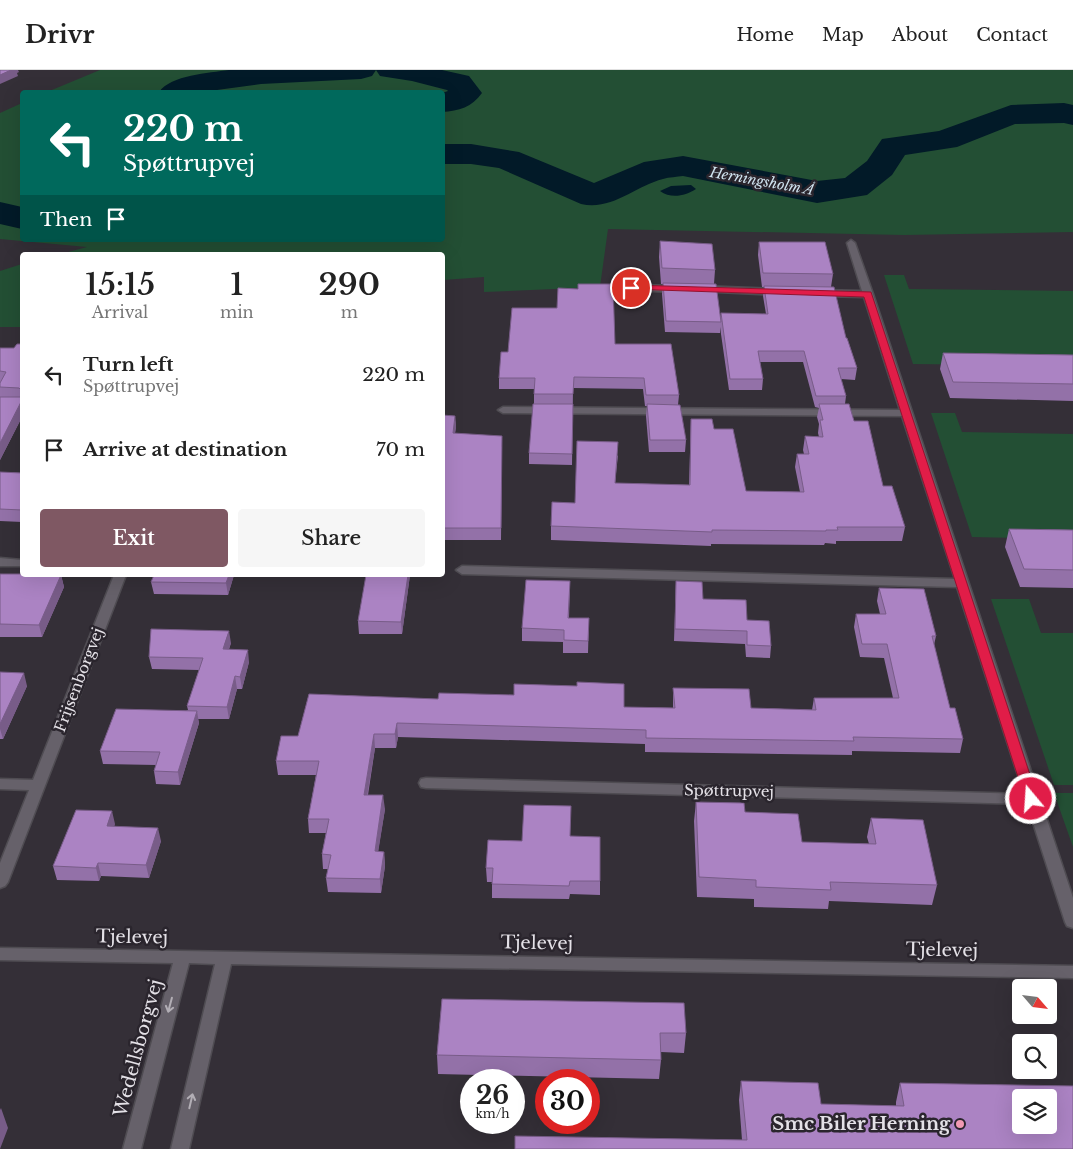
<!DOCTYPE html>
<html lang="en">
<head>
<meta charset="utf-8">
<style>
  body { margin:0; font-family:"Libre Baskerville",serif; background:#f6f6f6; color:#222; height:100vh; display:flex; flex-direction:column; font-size:19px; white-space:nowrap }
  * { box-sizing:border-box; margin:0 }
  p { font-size:16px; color:#767676 }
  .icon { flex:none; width:28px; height:28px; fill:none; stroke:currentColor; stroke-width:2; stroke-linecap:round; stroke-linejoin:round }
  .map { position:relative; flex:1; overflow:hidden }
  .sheet { position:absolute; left:20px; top:182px; width:425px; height:325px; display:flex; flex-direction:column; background:#fff; border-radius:5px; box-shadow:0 5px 20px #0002 }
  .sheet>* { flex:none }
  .top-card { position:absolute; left:20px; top:20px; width:425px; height:152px; border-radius:5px; box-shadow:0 5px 20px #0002; background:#00695c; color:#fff; overflow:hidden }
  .needle { width:32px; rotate:118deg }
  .controls { position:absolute; left:1012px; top:909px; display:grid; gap:10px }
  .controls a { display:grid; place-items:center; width:45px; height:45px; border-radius:5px; background:#fff; box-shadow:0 5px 20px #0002; font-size:25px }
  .speed { position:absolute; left:460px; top:999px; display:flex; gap:10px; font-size:25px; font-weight:700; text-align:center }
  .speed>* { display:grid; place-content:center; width:65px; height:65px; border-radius:50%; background:#fff; box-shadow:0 5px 20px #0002; line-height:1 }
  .speed small { font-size:12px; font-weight:400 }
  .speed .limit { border:8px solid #d22; background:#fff; color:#111 }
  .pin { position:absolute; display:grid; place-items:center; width:42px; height:42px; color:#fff; margin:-21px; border:2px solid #fff; border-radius:50%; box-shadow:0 1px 5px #0007 }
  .me { position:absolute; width:55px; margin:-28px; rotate:342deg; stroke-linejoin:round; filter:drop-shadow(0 0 4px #0008) }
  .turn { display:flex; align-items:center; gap:18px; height:105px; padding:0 20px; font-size:22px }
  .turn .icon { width:65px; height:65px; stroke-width:2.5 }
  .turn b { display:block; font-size:35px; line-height:42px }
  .then { display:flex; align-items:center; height:48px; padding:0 20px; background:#0003; gap:10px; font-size:19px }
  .eta { display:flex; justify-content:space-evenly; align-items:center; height:85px; text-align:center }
  .eta b { font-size:30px; font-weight:600; line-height:35px }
  .primary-button { display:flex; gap:10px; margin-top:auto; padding:10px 20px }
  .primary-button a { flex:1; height:58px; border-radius:5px; background:#7f5863; color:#fff; font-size:20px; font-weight:600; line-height:58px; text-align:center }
  .primary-button a+a { background:#f6f6f6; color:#222 }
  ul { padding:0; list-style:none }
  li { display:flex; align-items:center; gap:15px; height:75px; padding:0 20px }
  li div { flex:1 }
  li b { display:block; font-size:19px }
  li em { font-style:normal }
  header { display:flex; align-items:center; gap:30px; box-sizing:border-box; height:70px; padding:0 25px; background:#fff; border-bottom:1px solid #e0e0e0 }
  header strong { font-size:24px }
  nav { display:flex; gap:28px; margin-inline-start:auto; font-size:18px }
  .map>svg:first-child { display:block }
</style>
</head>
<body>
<header>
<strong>Drivr</strong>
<nav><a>Home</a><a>Map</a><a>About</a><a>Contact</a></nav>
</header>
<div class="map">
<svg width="1073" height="1079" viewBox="0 0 1073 1079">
  <rect width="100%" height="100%" fill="#342f37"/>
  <path fill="#234f34" d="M100,0H1073V162L904,165L608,159L600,217L484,222V207L443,210L442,185H57L87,177L0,169V43L22,33V170H442V22H47Z
    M22,194V257H0V201Z
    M884,205H904L909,219L1073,221V296L913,294Z
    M931,343H955L962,362L1073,364V469L972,467Z
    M991,529H1029L1041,563H1073V715H1054Z
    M1054,723H1073V777Z"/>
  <path fill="#021a28" d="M691,115L696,119C685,126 671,129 660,121L671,116Z"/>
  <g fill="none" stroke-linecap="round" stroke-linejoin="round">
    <path fill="#021a28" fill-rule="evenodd" d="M237,0H245L263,5L261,6Z"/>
    <path fill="#021a28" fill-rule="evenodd" d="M229,0H442L469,6L482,23C472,37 459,41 442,42V23L448,21L447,20L412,11L380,6L376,0L372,6L361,9L261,14L202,22H159C171,5 209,3 229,0Z
      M1064,33L1073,35V55L1064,53L1015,54L957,77L905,85L892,105L867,125L817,133L683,106C677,107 669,107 663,109C635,116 612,141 581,134L499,98L471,94H442V74H471L519,82L594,113L644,92L683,86L817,111L845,108L867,91L882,69L939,61L1011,35Z
      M0,132L22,137V159L0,154Z"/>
    <g stroke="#4f4c52" stroke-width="3">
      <path id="minor" d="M851,170L855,173L873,224L1073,828V858L1067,856L1065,852L1027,734L426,718L421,717L419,713L421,709L426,708L1024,724L957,517L462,504L456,500L462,496L955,509L902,346L503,343L498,340L503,337L900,340L864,227L820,226L815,223L820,220L862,221L847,173Z
        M631,215L678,216L683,219L678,222L628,220V216Z
        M700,216L780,219L785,222L780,225L697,221L695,219Z
        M0,488L22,490V496H0Z
        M114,505H126L8,812L5,816L0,818V793L29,720L0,719V709L33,710Z
        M0,878L1073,896V908L231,894L189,1079H171L215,894L189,893L141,1079H123L173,893L0,890Z"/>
    </g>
    <use href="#minor" fill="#66616a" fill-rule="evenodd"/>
  </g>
  <path fill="#9371a8" d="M660,171L715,200L714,214L720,249L721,243L766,244L763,226L764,217H762L758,185L759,172L833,204L831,217L846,268L857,298L855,310L841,309L846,326L845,334L854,351L883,416L905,457L902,471H836V474L825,473L824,475L711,474V476L551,470V456L575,433L618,385L615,413L689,415L691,349L714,359L746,421L800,422L795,397L797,384H804L803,380L805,366L819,367L818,363L819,354L817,347L819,338L815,337L803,292H760L763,309L762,320H729L720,257V263L665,262L662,224L663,214H661L659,187Z
    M557,238L615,274L679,325L678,335L686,370L685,382H649L646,346L647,336H645L643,319L573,318L572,395L529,394V383L534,334V319H499V308L508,282Z
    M17,274L22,330V347L0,390V278H14Z
    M943,283L1073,285V331L950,328L940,299Z
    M442,345L455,346L456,357L455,363L502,377L501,470H442Z
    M0,402L22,403V452L0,451Z
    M1009,459L1073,460V518L1020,517L1005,477Z
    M0,504L61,505L64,517L42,567H0Z
    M234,505L228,525L154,524L151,512Z
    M410,505L402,564H359L358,551Z
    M570,511L569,548H589L588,583H563V572L522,571V558Z
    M676,511L703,529L747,550L771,576L770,588L746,587L745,574L674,571Z
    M879,518L936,566L934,575L950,638L963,669L960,683L852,681V685L645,682V674L398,667L396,678H375L368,725L385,739L378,781L384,782L385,796L381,823L328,822L326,808L328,799H323L322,784L326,763H309L308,749L316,705H278L276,691L298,666L309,624L624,637L673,638V618L751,638L812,640L814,628H893L884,588L860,587L854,557L856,544H880L877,531Z
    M231,573L229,579L249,592L242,619H237L229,649H198L199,653L180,715L156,714L154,701L156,695L103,694L100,681L188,640L187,636L199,600L152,599L149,587Z
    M0,602L27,616L3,669H0Z
    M696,732L745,742L802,772L869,774L867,767L871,748L937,815L932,835L829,831L828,839L754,837V829L697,827L694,751Z
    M115,754L114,756L161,771L149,808L101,806L99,811L57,810L53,796Z
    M570,766L600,811V825L570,824L569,829L492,828V812H487L486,798L522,771Z
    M442,929L686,963L684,983L661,982V990L659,1009L438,1004L437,985Z
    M741,1011L821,1034L896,1036V1032L900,1013L1073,1079L742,1070L739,1030Z"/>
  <path fill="#785c88" d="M10,0H18L19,2L17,3L18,6L0,14V5Z
    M22,330V347L0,390V373Z
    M455,346L456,357L453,375V363Z
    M61,505L64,517L42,567L39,555Z
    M229,505H234L228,525L226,513Z
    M408,505H410L402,564L401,552Z
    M229,561L231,573L225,591L223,579Z
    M248,580L249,592L242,619L240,607Z
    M24,603L27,616L3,669L0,659V654Z
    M235,606L237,619L229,649L227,637Z
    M197,641L199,653L180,715L178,702Z
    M397,653L398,667L396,678L395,664Z
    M374,664L375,678L365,739L364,725Z
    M383,725L385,739L376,796L375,781Z
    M112,741L115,754L110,769L107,756Z
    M158,758L161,771L149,808L146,795Z
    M384,782L385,796L381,823L380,809Z
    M98,793L101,806L99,811L96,798Z
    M1,1038L8,1058L0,1079V1040Z"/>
  <path fill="#ab83c3" stroke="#785c88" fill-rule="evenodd" d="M0,0H11L0,5Z
    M660,171L712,174L715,200L662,198Z
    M759,172H825L833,204L763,203Z
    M663,213L716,214L721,252L666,251Z
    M578,214H613L615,274H671L679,325H646L644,308L574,307L573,324H534L535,308H499L501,282H508L512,238H557L558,218L578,219Z
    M764,216L834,217L846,268H847L857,298H838L846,326H816L804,281H758L763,309H730L721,243L768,244Z
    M17,274H22V330L0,373V327H21V320L19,318L0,317V313L6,302L0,301V278H14Z
    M943,283L1073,285V314L953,312Z
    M533,334H573L572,384L529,383Z
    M647,334L680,335L686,370H650Z
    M819,334H849L854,351H868L883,416H892L905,457H837L838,460H826V461L712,460V462L551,456L552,432L575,433L577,371L618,372L615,413L690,415L691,349H712L714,359H733L746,421L804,422L797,384H809L805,366L823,367L820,350H823Z
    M442,345L455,346L453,363L502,366L501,458H442Z
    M0,402L22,403V440L0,439Z
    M1009,459L1073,460V500L1024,499Z
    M0,504H22V505H61L39,555L0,554Z
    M154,505H229L226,513L151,512Z
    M366,505H408L401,552L358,551Z
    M526,510L570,511L568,548H589L588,571L564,570V560L522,558Z
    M676,511L702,512L703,529L746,530L747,550L769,551L771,576L747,575V561L675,559Z
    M879,518L924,519L936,566H932L950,638H955L963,669L853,667L854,671L646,668V660L397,653L395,664H374L364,725H383L375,781L384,782L380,809L326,808L331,785L322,784L329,749H308L319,691H276L281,666H298L309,624L438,629L439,623L514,625V614L577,616V612L624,614V637L675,638L673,618L749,619L751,638L816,640L814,628H899L887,574H862L856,544H886Z
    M151,559L229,561L223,579L248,580L240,607L235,606L227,637L187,636L203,588L149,587Z
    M0,602L24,603L0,654Z
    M116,639L197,641L178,702L154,701L160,682L100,681Z
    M696,732L744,733L745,742L798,744L802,772L876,774L871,748L923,750L937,815L830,812L831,820L756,817V810L699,807Z
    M524,735L571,736L570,766L600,767V811H570L569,816L492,814L493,798H486L488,770L522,771Z
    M76,740L112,741L107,756L158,758L146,795L98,793L96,798L53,796Z
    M442,929L684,933L686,963H660L661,990L437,985Z
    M741,1011L818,1013L821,1034L904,1036L900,1013L1073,1016V1079H515V1066L747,1070ZM1021,1028H1049V1055H1021Z"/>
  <defs><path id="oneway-shaft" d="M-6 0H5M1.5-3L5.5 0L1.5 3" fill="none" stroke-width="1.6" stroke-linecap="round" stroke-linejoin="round" transform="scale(1.25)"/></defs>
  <g stroke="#b2aeb5">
    <use href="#oneway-shaft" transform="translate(170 935) rotate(105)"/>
    <use href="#oneway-shaft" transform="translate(191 1031) rotate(-77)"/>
  </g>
  <path fill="#e11d48" stroke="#92132f" d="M631,215L871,222L1038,729L1036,732H1027L1025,729L864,227L628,219V216Z"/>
  <circle fill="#f19ab3" stroke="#2a252d" stroke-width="2" cx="960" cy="1054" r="5"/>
  <g text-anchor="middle" stroke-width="5" stroke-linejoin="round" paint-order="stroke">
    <g font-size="14" font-style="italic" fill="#d1e4f0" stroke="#2a252d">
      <text transform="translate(762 111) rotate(10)" y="5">Herningsholm Å</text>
    </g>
    <g font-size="15" fill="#e4e1e7" stroke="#2a252d">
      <text transform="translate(79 610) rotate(-69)" y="5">Frijsenborgvej</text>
      <text transform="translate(729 721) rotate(1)" y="5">Spøttrupvej</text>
    </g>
    <g font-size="18" fill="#e4e1e7" stroke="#2a252d">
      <text transform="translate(132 867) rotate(1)" y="6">Tjelevej</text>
      <text transform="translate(537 873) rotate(1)" y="6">Tjelevej</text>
      <text transform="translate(942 880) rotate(1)" y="6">Tjelevej</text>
      <text transform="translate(138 978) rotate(-75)" y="6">Wedellsborgvej</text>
    </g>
    <g font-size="18" font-weight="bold" fill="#e4e1e7" stroke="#2a252d" text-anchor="end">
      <text x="950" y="1060">Smc Biler Herning</text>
    </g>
  </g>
</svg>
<div class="controls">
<a><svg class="needle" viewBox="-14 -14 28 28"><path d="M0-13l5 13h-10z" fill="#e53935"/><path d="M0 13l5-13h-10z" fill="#767676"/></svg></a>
<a><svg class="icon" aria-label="search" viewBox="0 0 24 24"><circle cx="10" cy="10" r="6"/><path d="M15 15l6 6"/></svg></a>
<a><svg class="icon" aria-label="layers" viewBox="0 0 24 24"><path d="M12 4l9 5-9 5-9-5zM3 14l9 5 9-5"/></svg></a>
</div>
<div class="speed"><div>26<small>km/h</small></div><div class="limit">30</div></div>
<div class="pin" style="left:631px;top:218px;background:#d93025"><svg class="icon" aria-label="arrive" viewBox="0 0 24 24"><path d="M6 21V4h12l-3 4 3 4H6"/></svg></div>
<svg class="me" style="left:1031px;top:729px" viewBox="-20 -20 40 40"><circle r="17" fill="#e11d48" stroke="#fff" stroke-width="3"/><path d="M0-11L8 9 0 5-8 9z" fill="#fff"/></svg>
<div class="top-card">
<div class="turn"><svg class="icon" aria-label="left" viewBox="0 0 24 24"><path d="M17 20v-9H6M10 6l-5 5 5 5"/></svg><div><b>220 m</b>Spøttrupvej</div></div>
<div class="then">Then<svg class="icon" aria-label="arrive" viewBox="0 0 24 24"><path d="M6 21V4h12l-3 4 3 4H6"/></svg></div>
</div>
<section class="sheet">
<div class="eta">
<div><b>15:15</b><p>Arrival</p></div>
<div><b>1</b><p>min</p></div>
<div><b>290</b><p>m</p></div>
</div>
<ul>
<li><svg class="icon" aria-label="left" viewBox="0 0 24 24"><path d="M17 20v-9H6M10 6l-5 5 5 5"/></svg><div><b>Turn left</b><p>Spøttrupvej</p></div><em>220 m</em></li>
<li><svg class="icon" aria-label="arrive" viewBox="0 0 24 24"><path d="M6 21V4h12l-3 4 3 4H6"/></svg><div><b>Arrive at destination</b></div><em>70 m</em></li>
</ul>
<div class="primary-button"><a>Exit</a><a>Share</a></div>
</section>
</div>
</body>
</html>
